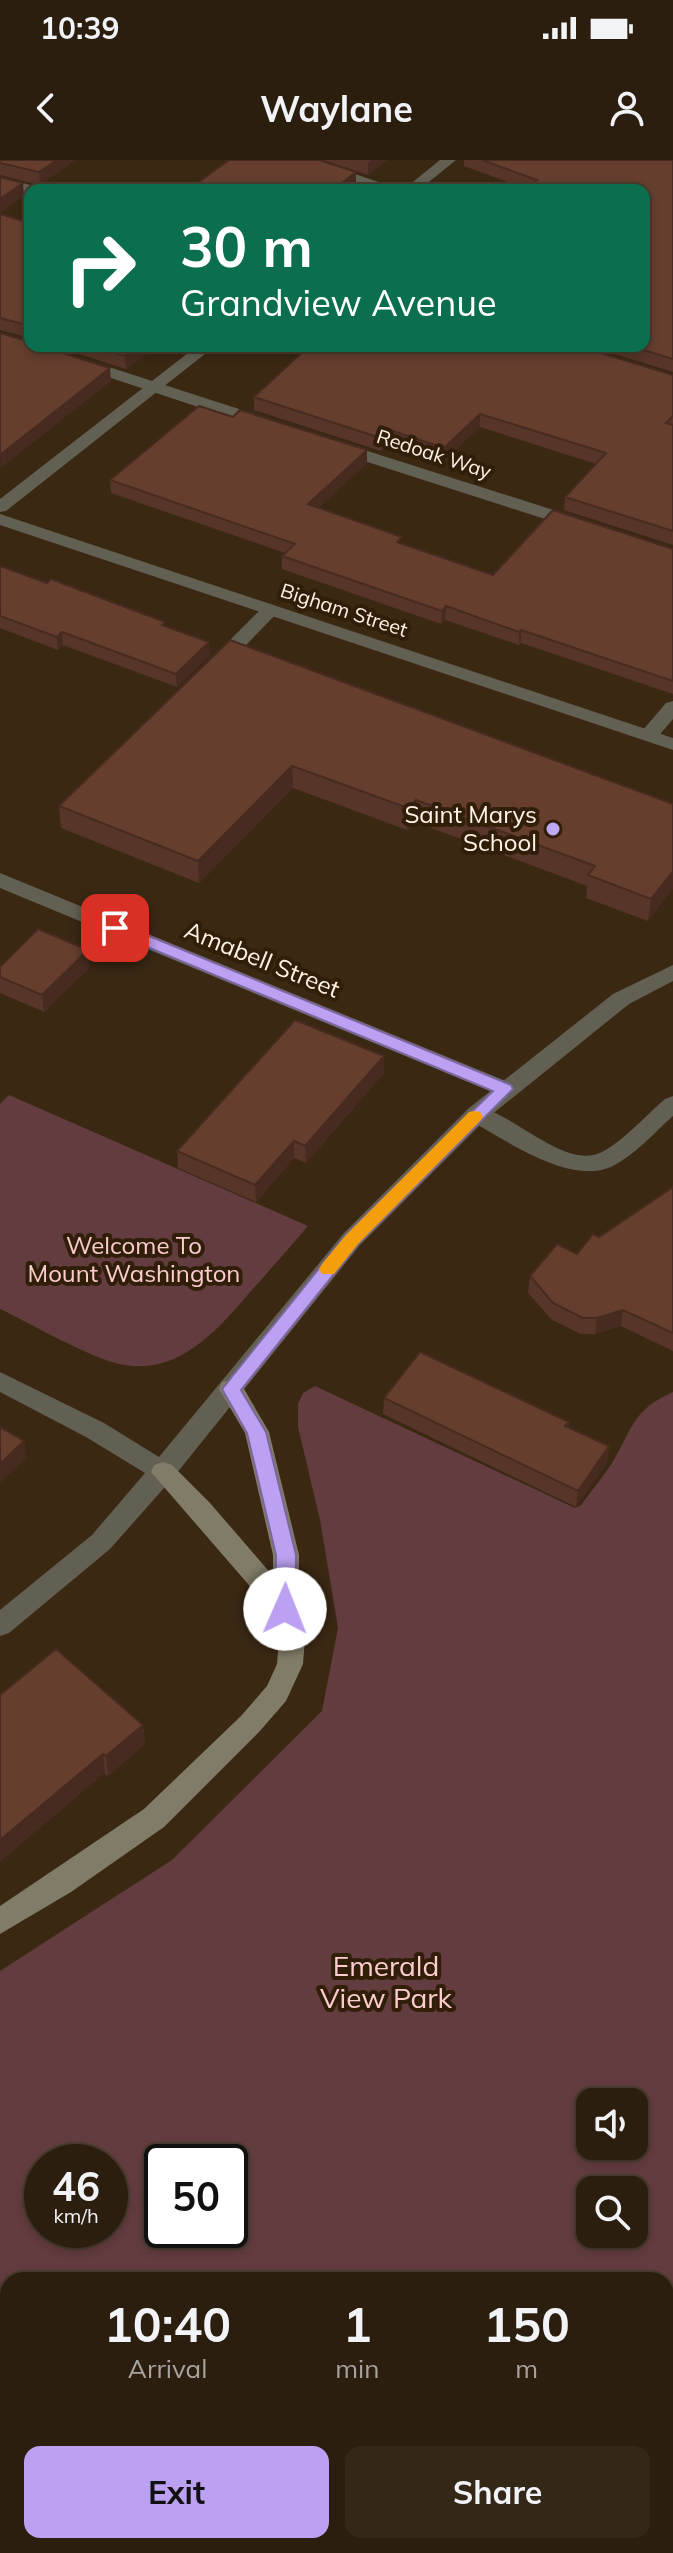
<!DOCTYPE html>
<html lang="en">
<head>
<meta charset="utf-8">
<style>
  body { margin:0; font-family:Mulish,sans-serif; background:#342717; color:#f1f3f6; height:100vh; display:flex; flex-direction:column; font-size:30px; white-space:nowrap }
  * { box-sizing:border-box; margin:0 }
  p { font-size:26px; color:#a6a29e }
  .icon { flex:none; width:44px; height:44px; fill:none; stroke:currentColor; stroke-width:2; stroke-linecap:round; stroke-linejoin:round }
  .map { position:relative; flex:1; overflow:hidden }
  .side { position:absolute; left:0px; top:2112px; width:674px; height:282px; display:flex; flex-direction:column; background:#2c1e0e; border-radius:24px 24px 0 0; box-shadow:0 4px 12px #0003,0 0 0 2px #483c2e }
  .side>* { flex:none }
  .banner { position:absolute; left:24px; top:24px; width:626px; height:168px; border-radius:16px; box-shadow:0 4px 12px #0003,0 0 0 2px #483c2e; background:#0b6e4f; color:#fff; overflow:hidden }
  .tools { position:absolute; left:576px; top:1928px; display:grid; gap:16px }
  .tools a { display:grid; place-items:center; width:72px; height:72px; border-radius:16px; background:#2c1e0e; box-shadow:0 4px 12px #0003,0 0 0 2px #483c2e; font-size:40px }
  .speed { position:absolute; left:24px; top:1984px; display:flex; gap:16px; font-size:40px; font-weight:700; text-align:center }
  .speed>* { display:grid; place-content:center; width:104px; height:104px; border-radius:50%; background:#2c1e0e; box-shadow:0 4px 12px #0003,0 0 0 2px #483c2e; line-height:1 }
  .speed small { font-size:20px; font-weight:400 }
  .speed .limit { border:4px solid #111; border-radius:12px; background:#fff; color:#111 }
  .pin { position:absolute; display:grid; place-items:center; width:68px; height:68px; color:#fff; margin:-34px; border-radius:16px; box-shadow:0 4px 12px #0006 }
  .me { position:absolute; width:88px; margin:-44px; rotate:1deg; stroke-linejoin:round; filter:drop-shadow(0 0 6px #0008) }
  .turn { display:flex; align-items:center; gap:28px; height:168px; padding:0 24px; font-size:36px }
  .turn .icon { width:104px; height:104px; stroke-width:2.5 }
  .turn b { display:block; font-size:56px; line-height:68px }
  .eta { display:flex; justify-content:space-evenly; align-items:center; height:136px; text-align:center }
  .eta b { font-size:48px; font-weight:700; line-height:56px }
  .button { display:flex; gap:16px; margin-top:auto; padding:16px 24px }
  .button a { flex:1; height:92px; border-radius:16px; background:#bca0f2; color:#111; font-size:32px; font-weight:700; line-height:92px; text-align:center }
  .button a+a { background:#342717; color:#f1f3f6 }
  .status { display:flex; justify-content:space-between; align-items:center; height:56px; padding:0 40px; background:#2c1e0e; direction:ltr }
  .status svg { height:22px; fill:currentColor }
  header { display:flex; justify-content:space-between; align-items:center; height:104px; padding:0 24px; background:#2c1e0e; font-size:36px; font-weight:700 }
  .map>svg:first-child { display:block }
</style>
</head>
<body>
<div class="status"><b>10:39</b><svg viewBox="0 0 49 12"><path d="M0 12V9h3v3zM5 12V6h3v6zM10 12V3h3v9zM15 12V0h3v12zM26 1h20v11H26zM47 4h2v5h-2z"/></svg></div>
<header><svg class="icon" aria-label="back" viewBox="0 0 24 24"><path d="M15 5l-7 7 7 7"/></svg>Waylane<svg class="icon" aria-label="person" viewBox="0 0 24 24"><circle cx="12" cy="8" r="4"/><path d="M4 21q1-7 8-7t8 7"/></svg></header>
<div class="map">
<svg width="673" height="2393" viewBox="0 0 673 2393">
  <rect width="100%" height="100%" fill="#3a2813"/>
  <path fill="#633c3f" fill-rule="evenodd" d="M9,935L308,1066C289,1088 270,1110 251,1131C215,1173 174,1221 112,1202C77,1191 34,1165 0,1149V944Z
    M315,1226L575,1348L581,1345C591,1331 603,1317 612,1303C633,1268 632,1250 673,1232V2393H0V1811L172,1700L322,1551L338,1468L320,1360L298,1267V1244L303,1233ZM590,1942H634V1986H590ZM42,2002H110V2070H42ZM162,2002H230V2070H162ZM590,2030H634V2074H590ZM8,2120H666V2386H8Z"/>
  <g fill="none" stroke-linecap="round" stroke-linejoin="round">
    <path fill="#625f53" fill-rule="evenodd" d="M81,198L273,260L275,264L267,269L261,268L75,206V200Z
      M336,281L585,360L588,364L585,368H573L330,290L328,286L330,282Z
      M271,444L280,449L277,453L224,508H210L208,504L210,500L265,445Z
      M673,541V559L656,579H642L639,575L642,571L666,543Z
      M673,936V956C654,973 634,996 611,1007C568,1025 506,980 469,960L466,954L469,948C500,940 558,1007 597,994C618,987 647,954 665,939Z"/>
    <path fill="#625f53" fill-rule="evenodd" d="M292,0H314L402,30H380Z
      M440,0H456L419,30H403Z
      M0,17L38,27L40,30H30V34L0,26Z
      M197,186H215L6,351L0,352V339Z
      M0,354L673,578V590L0,365Z
      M0,713L513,924L516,929L513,934H497L0,728Z"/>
    <path fill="#625f53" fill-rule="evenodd" d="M673,805V821L629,844L485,960L360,1085L172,1319L110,1389L9,1473L0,1476V1450L92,1375L145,1313L86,1277L0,1232V1212L104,1263L159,1297L344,1073L469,948L613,834Z"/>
    <path fill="#817c68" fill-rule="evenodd" d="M231,1220L240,1222L269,1272L299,1395L298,1449L305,1478L303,1504L286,1541L259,1572L164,1667L71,1732L0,1774V1746L144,1649L241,1556L267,1526L277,1504L279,1478L273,1453L151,1312L154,1305L163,1302L172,1305L210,1343L273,1416V1395L245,1273L219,1229L222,1222Z"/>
  </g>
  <path fill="#573528" d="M0,0H75L40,25L0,15Z
    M323,0H387L368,15Z
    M464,0H673V212L588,186H644L526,29L464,6Z
    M0,54L30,63V178L0,170Z
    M54,186H156L126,209Z
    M280,186H578L673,215V385L564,350L565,337L596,304L480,267L443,301L389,283L381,291L254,250V237L302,193Z
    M233,257L367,290V303L318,348L402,384L493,415L673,389V534L521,483L519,485L445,460L441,464L282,409V396L285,393L111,333L110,320Z
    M0,406L165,466L210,495L177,527L63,485L58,490L0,468Z
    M230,480L673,644L648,761L586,738L587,726L415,662L407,670L293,628L199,723L61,668L59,646Z
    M0,807H90L44,852L0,833Z
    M384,896V913L306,1003L294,998L256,1042L178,1008L177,991Z
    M673,1027V1191L621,1166L595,1174H581L552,1160L528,1133L530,1116L577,1094L599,1077Z
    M384,1238L569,1262L568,1268L609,1286L607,1302L576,1347L383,1254Z
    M0,1535L143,1565L145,1584L108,1616Z"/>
  <path fill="#472b20" d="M57,0H75L40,25L39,12Z
    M371,0H387L368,15V3Z
    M356,12V25L349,30H333Z
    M23,23L24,36L0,53V39Z
    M139,186H156L126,209L125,196Z
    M110,208L111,221L1,308L0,295Z
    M480,254V267L443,301L444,288Z
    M390,270L389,283L381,291V278Z
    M367,290V303L308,357V344Z
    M446,446L445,460L441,464L442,451Z
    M521,470V483L519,485V472Z
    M62,472L63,485L58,490L57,477Z
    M209,482L210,495L177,527L176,514Z
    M292,606L293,628L199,723L198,701Z
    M416,640L415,662L407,670L408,648Z
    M673,711V729L648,761L651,739Z
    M88,790L90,807L44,852L42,835Z
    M384,896V913L306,1003L305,986Z
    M294,981V998L256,1042L255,1025Z
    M623,1150L621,1166L595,1174L597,1158Z
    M24,1281L27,1297L0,1323V1304Z
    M609,1286L607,1302L576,1347L578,1331Z
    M143,1565L145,1584L108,1616L106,1596Z
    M103,1594L105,1613L0,1702V1680Z"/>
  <path fill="#653e2e" stroke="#472b20" stroke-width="2" d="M0,0H57L39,12L0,3Z
    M229,0H319L356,12L333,30H188Z
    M482,0H673V199L630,186H644V30H524L537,20Z
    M0,17L23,23L0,39Z
    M0,54L30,63V166L0,158Z
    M0,173L30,182V186H41L110,208L0,295Z
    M93,186H139L125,196Z
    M309,186H578L673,215V256L666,263L673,265V371L565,337L606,293L480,254L444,288L390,270L381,278L254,237Z
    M199,246L233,257L240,250L367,290L308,344L402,377L397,382L493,415L553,350L673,389V521L521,470L519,472L446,446L442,451L282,396L295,384L110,320Z
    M0,406L47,423L51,419L165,462L162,465L209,482L176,514L62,472L57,477L0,456Z
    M230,480L673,644V711L651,739L588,715L595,706L416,640L408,648L292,606L198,701L59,646Z
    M38,769L88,790L42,835L0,817V807Z
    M295,860L384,896L305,986L294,981L255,1025L177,991Z
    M673,1027V1173L623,1150L597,1158H583L553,1143L530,1116L557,1084L577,1094L593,1074L599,1077Z
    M420,1192L569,1262L565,1266L609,1286L578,1331L384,1238Z
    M0,1267L24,1281L0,1304Z
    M56,1489L143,1565L106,1596L103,1594L0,1680V1535Z"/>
  <path fill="#bca0f2" stroke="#7a689d" stroke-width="2" d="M115,762L511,925L513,929L358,1084L241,1230L266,1272L296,1395L295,1449L292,1455H278L275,1449L276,1395L247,1273L222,1229L346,1075L493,931L109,771V764Z"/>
  <path fill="#f59e0b" d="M474,951L480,952L483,957L480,961L358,1084L334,1114H322L319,1109L322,1104L346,1075L469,952Z"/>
  <circle fill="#bda9f5" stroke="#301e09" stroke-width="3" cx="553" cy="669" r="8"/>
  <g text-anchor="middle" stroke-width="8" stroke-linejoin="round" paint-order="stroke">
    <g font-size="20" fill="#fff2e6" stroke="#301e09">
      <text transform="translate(434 294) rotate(18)" y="7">Redoak Way</text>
      <text transform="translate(344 450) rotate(18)" y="7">Bigham Street</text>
    </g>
    <g font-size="24" fill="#fff2e6" stroke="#301e09" text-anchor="end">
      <text x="537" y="663">Saint Marys<tspan x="537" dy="28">School</tspan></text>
    </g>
    <g font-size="24" fill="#fff2e6" stroke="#301e09">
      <text transform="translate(262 800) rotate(22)" y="8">Amabell Street</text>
    </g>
    <g font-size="24" fill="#fcccce" stroke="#301e09">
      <text x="134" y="1094">Welcome To<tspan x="134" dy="28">Mount Washington</tspan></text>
    </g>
    <g font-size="28" fill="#fcccce" stroke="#301e09">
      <text x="386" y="1816">Emerald<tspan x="386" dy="32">View Park</tspan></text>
    </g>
  </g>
</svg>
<div class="tools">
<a><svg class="icon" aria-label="sound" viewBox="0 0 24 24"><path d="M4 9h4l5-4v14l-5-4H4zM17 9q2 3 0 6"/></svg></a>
<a><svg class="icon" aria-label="search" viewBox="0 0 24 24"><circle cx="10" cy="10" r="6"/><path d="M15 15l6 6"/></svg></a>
</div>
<div class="speed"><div>46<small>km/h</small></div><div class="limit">50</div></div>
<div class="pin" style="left:115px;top:768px;background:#d93025"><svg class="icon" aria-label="arrive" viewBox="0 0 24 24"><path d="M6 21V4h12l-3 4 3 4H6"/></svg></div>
<svg class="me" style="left:285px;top:1449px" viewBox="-20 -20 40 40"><circle r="19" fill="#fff"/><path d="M0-13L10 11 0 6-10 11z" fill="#bca0f2"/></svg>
<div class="banner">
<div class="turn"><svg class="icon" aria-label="right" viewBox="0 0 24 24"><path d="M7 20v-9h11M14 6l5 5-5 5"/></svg><div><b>30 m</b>Grandview Avenue</div></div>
</div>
<section class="side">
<div class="eta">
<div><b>10:40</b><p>Arrival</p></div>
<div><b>1</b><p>min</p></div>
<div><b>150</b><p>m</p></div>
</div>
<div class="button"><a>Exit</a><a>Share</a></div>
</section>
</div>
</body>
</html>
